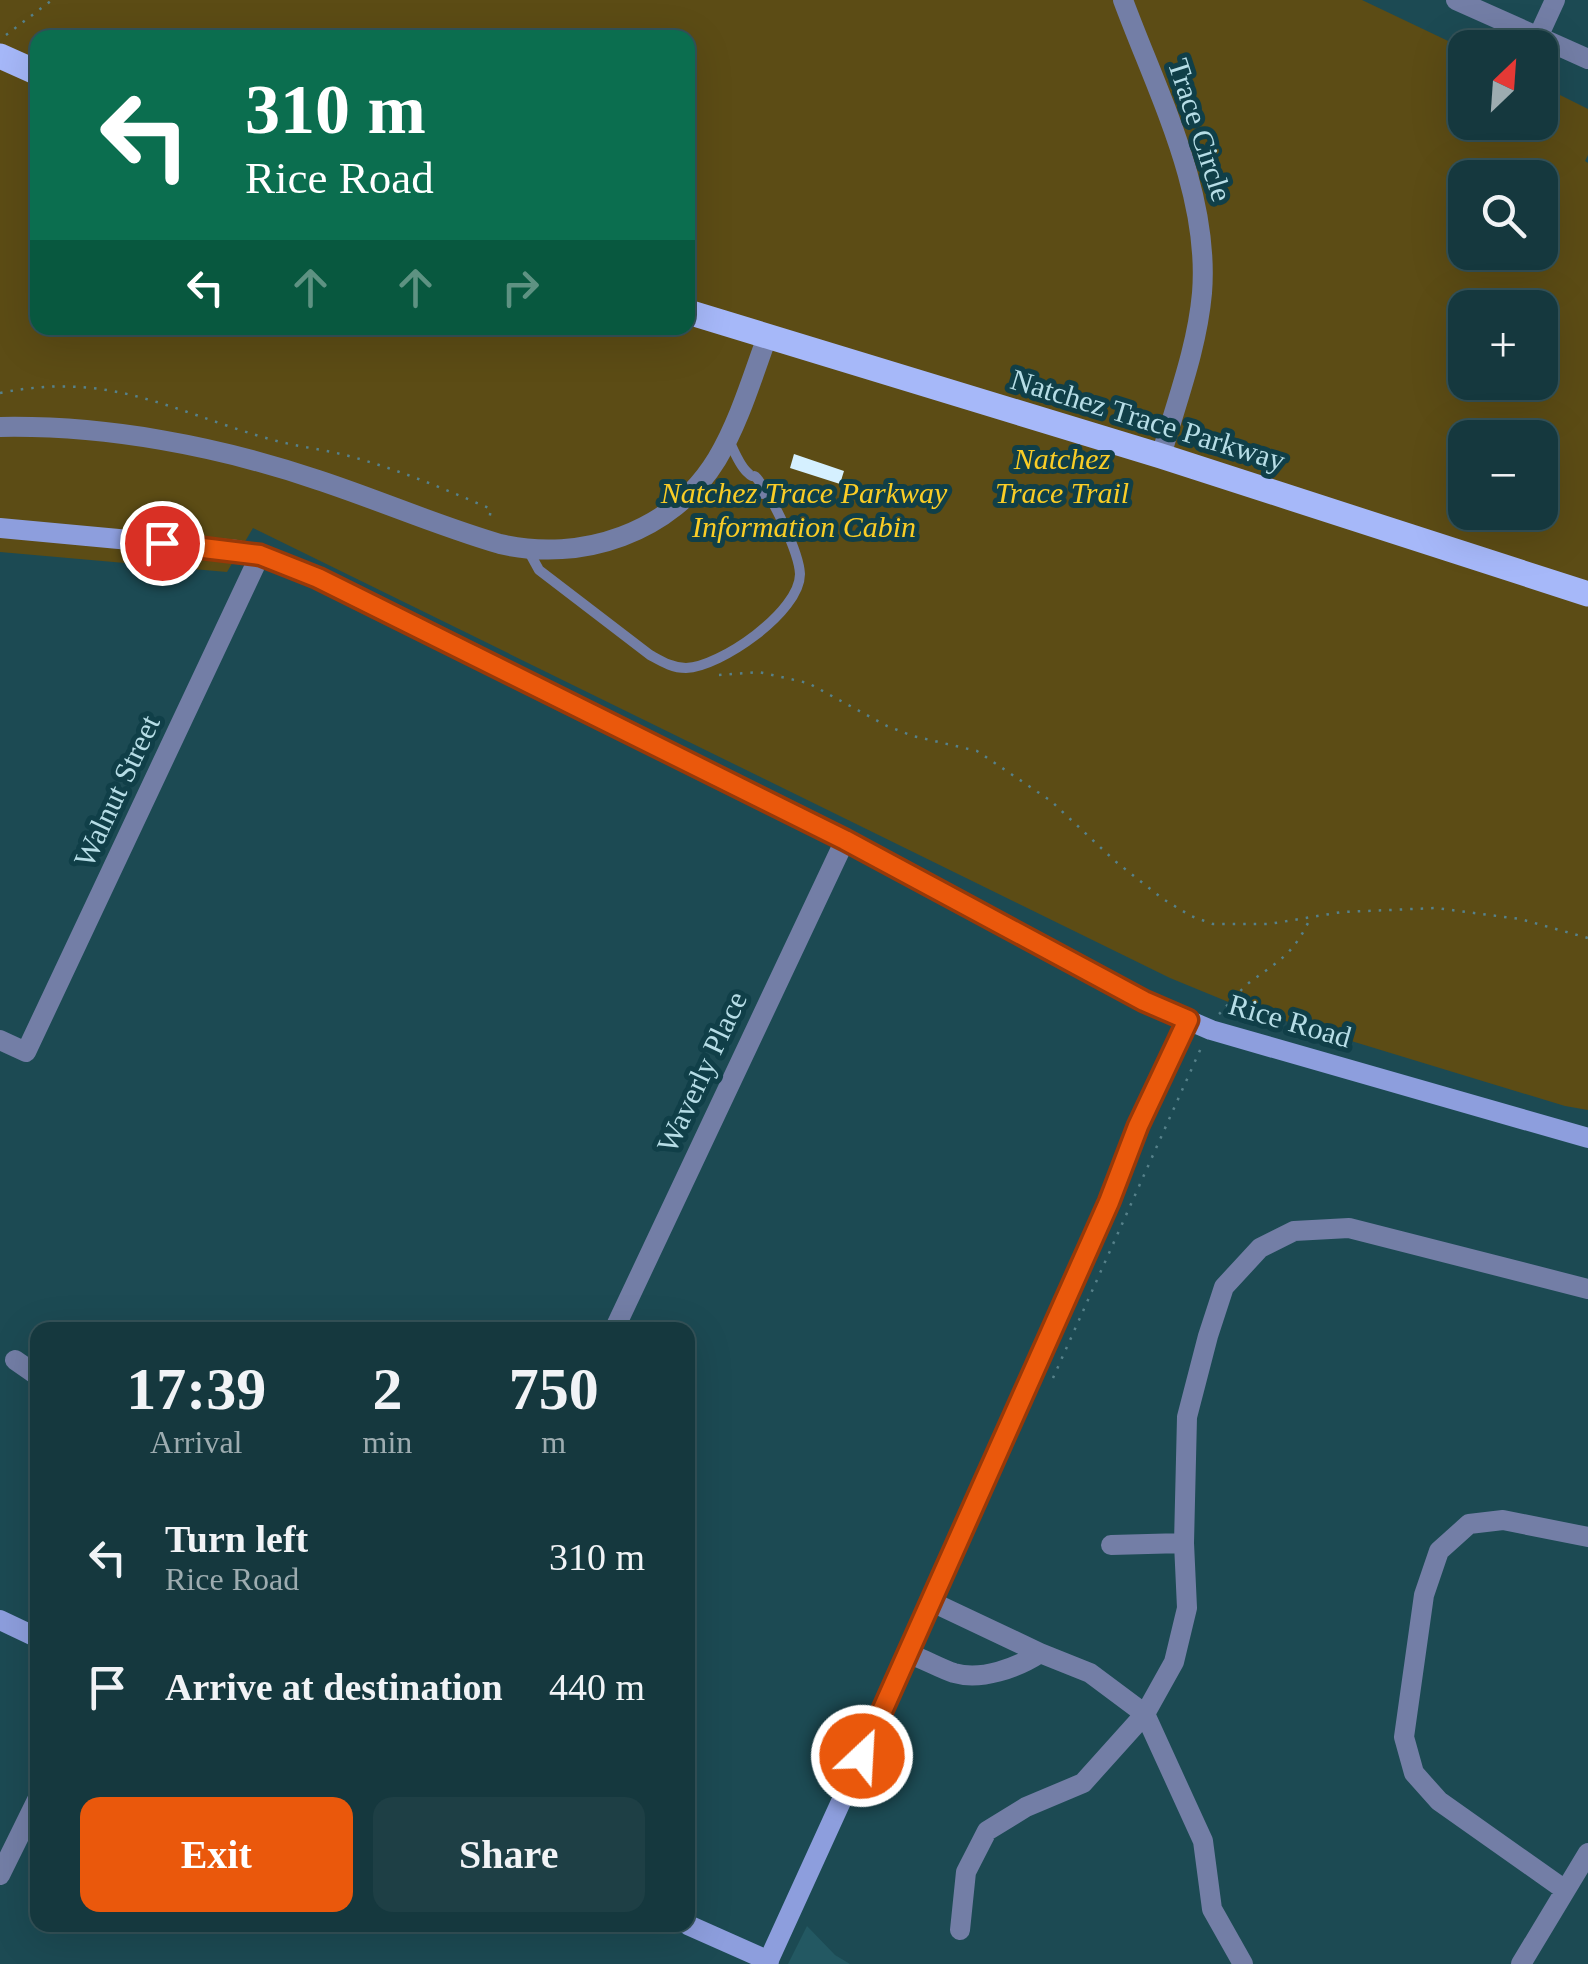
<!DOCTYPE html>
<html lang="en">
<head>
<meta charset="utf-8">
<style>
  body { margin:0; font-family:Georgia,serif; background:#1e3f45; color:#f1f3f6; height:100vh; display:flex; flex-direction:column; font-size:38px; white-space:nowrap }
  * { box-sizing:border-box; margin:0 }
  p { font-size:32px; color:#9dacb0 }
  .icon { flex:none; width:55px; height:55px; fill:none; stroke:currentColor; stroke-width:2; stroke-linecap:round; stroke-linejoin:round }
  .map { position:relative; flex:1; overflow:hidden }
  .details { position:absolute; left:30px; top:1322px; width:665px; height:610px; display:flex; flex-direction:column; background:#15383e; border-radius:20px; box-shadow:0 10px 40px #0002,0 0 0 2px #345258 }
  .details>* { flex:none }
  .top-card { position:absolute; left:30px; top:30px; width:665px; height:305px; border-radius:20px; box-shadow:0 10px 40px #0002,0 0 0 2px #345258; background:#0b6e4f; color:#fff; overflow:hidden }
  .needle { width:65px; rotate:25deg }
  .controls { position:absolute; left:1448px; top:30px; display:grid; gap:20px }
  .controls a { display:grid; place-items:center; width:110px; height:110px; border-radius:20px; background:#15383e; box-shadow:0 10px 40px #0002,0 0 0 2px #345258; font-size:50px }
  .pin { position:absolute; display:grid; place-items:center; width:85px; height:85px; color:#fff; margin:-42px; border:5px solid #fff; border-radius:50%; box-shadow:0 2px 10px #0007 }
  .me { position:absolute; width:110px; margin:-55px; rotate:25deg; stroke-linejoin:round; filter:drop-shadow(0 0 8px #0008) }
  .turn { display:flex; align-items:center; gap:35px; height:210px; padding:0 50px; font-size:45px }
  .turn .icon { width:130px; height:130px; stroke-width:2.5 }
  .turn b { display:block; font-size:70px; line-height:85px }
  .lanes { display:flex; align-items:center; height:95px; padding:0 50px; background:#0003; justify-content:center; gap:50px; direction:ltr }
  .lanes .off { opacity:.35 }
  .eta { display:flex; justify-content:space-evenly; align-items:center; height:170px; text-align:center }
  .eta b { font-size:60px; font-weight:700; line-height:70px }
  .action { display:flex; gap:20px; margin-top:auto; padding:20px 50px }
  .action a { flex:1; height:115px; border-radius:20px; background:#ea580c; color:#fff; font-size:40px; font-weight:700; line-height:115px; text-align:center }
  .action a+a { background:#1e3f45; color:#f1f3f6 }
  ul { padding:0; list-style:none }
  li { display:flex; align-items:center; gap:30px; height:130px; padding:0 50px }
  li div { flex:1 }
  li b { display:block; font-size:38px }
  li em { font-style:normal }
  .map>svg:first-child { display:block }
</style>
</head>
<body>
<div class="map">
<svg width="1588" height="1964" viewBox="0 0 1588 1964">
  <rect width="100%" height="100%" fill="#1c4a53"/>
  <path fill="#235862" d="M807,1926L835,1955L850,1964H788Z"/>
  <path fill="#5c4c15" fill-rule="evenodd" d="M0,0H1362L1465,49V122H1540V85L1588,109V155L1585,161L1588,163V1110L1565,1106L1243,1008L1170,978L253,528L227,572L0,552ZM38,38H688V328H38ZM1465,178H1540V252H1465ZM1465,308H1540V382H1465ZM1465,438H1540V512H1465Z"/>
  <path fill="#d5f0ff" d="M794,454L844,471L840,484L790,468Z"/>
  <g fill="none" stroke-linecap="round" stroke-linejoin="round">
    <path stroke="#56818a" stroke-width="2.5" stroke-dasharray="2.5 8" stroke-linecap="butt" d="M6,35L52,0
      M0,393C109,371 167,409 266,438C295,447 326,449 356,458C402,471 447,490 491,509L489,520
      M719,675L759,672L808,683L887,726L913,736L977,751L1051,801L1115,861L1163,899L1191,916L1213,924H1269L1342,912L1436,908L1520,919L1588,938
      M1219,1014C1230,1003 1241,988 1254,979C1282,959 1293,953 1309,921
      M1053,1378L1201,1048"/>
    <path stroke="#737ea6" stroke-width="10" d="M748,493L766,494
      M528,550L539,570L650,655C661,661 672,668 686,668C720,667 800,612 800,574C799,552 773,499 759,481C751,470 757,482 747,472C739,465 733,449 728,438"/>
    <path stroke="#737ea6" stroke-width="20" d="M1123,0C1157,92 1210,193 1202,293C1197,349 1176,403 1161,456
      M1456,0L1588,59
      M1538,37L1555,0
      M0,427C106,425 218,446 318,480C379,500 438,526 500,544C581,563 672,533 717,459C739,422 752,378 767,337
      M0,1040L26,1052L260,555
      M614,1330L845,840
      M15,1360L38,1376
      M1111,1545L1184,1543
      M932,1602L1040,1653L1090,1673L1145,1714L1203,1841L1212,1909L1243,1964
      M909,1654C924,1659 939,1668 954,1673C981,1681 1017,1668 1040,1653
      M0,1875L38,1798
      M1565,1890L1439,1801L1414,1773L1404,1737L1424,1595L1439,1551L1469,1524L1503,1520L1588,1537
      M960,1930L966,1872L987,1831L1026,1807L1083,1783L1145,1714L1174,1662L1187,1608L1184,1543L1187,1417L1208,1336L1224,1287L1260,1248L1294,1231L1349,1228L1588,1289
      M1521,1964L1588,1853"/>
    <path stroke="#8d9edd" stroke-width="20" d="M0,528L237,550L260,555L318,578L845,840L1144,1001L1211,1030L1588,1138
      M0,1620L38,1638
      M688,1925L769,1961
      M767,1964L932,1602L1109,1202L1138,1126L1188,1020"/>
    <path stroke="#a6b8f9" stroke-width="25" d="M0,56L38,73
      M688,312L1161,456L1588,594"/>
  </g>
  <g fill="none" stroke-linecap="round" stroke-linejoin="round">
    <g stroke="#983908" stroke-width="25">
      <path id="route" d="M162,543L260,555L318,578L845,840L1144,1001L1188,1020L1138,1126L1109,1202L862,1756"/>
    </g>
    <use href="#route" stroke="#ea580c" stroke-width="18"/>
  </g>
  <g text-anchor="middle" stroke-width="10" stroke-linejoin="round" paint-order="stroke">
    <g font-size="30" fill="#b6dde6" stroke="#103f48">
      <text transform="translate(1200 130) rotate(72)" y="10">Trace Circle</text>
      <text transform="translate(1148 420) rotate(17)" y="10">Natchez Trace Parkway</text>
      <text transform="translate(117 791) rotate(-65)" y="10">Walnut Street</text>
      <text transform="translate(1290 1021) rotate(16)" y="10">Rice Road</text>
      <text transform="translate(702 1072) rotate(-65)" y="10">Waverly Place</text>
    </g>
    <g font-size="30" font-style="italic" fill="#facd26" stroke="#103f48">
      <text x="1062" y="469">Natchez<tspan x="1062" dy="34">Trace Trail</tspan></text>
      <text x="804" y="503">Natchez Trace Parkway<tspan x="804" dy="34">Information Cabin</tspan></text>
    </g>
  </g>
</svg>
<div class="controls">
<a><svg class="needle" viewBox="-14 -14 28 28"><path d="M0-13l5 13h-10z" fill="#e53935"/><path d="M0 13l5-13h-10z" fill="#9dacb0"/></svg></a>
<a><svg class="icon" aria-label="search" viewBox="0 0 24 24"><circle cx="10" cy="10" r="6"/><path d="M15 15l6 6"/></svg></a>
<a>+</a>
<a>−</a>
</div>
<div class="pin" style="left:162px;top:543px;background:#d93025"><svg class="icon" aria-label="arrive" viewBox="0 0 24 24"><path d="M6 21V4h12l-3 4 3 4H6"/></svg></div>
<svg class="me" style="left:862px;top:1756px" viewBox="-20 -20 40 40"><circle r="17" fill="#ea580c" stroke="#fff" stroke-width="3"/><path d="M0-11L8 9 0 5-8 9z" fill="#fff"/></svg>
<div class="top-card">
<div class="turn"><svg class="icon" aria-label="left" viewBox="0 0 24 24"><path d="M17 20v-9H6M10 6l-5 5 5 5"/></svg><div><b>310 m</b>Rice Road</div></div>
<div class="lanes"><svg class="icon" aria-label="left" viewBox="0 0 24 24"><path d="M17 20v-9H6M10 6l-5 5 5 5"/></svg><svg class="icon off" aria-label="ahead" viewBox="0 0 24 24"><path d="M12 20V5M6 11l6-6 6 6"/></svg><svg class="icon off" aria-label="ahead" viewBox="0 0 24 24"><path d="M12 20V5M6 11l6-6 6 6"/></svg><svg class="icon off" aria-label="right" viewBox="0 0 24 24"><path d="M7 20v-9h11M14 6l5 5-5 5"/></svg></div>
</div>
<section class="details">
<div class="eta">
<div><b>17:39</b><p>Arrival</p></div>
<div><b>2</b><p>min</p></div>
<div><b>750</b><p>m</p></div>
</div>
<ul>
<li><svg class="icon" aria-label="left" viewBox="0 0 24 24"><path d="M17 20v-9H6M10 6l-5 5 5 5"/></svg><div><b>Turn left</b><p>Rice Road</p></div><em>310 m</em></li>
<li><svg class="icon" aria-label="arrive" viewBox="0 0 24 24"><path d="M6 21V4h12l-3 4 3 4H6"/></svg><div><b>Arrive at destination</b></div><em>440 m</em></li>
</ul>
<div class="action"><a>Exit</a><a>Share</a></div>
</section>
</div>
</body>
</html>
